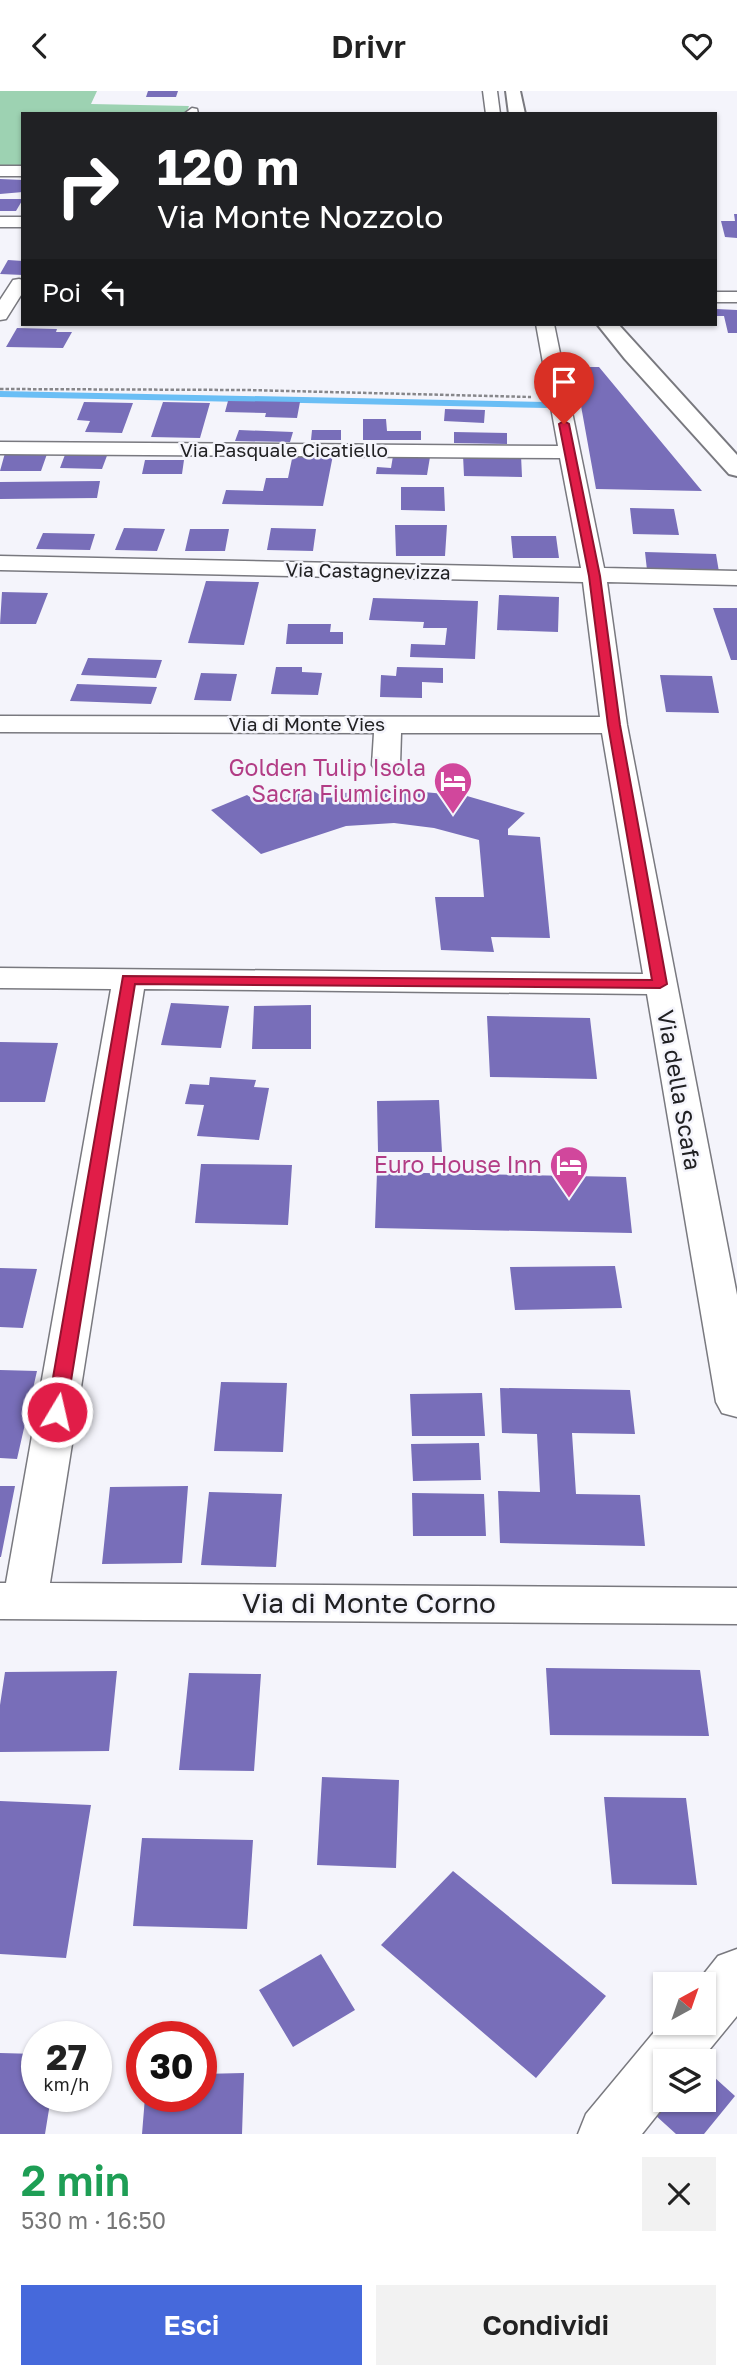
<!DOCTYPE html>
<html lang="it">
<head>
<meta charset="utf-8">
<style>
  body { margin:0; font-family:"Golos Text",sans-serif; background:#f2f2f2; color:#222; height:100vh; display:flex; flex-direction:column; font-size:26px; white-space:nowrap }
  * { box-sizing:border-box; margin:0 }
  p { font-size:23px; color:#767676 }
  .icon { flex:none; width:38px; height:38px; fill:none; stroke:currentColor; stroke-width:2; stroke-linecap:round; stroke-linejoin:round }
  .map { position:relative; height:2043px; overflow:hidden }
  .drawer { display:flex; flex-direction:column; background:#fff; flex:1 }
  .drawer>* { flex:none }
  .hud { position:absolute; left:21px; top:21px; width:696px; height:214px; border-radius:0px; box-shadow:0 2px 5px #0004; background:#202124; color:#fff; overflow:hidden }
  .needle { width:46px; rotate:40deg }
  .buttons { position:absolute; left:653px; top:1881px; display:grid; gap:14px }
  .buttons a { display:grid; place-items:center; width:63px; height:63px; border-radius:0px; background:#fff; box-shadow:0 2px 5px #0004; font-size:35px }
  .speed { position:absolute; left:21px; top:1930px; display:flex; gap:14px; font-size:35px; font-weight:700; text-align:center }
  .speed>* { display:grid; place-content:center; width:91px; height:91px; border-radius:50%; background:#fff; box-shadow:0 2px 5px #0004; line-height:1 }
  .speed small { font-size:18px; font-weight:400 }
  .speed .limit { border:10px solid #d22; background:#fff; color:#111 }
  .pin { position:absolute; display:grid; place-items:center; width:60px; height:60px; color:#fff; margin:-72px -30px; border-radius:50% 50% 50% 0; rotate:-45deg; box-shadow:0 0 7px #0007 }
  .pin .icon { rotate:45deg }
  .me { position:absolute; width:77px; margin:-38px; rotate:9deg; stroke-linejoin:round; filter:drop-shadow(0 0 5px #0008) }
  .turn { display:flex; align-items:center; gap:24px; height:147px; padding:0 21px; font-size:32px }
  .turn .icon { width:91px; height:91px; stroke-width:2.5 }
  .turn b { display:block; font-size:49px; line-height:60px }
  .then { display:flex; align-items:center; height:66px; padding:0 21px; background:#0003; gap:14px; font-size:26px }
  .round { display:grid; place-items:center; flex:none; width:74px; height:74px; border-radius:0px; background:#f2f2f2 }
  .headline { display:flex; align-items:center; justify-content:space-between; height:119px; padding:0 21px }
  h1 { font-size:42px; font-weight:600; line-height:52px; color:#1e9e55 }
  .cta { display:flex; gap:14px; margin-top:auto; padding:14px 21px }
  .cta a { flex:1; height:80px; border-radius:0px; background:#4669db; color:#fff; font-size:28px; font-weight:600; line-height:80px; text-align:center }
  .cta a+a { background:#f2f2f2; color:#222 }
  header { display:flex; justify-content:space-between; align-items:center; height:91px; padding:0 21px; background:#fff; font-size:32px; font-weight:600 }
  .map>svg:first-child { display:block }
</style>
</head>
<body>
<header><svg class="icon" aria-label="back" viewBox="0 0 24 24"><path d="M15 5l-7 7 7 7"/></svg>Drivr<svg class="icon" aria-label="heart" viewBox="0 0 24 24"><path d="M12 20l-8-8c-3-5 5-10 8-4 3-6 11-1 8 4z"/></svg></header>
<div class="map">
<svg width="737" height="2043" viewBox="0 0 737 2043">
  <rect width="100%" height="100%" fill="#f4f4fb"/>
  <path fill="#9dd2b2" d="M0,0H97L91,13L189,15L186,23H23V77H0Z"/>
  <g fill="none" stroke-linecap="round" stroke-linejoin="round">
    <path stroke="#6abef5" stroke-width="6" d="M0,303L546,314"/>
  </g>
  <path fill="#786eb9" d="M148,0H178L176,6H146Z
    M0,88L23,89V101L0,103Z
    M0,108H23L16,120H0Z
    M734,123H737V147L725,146L721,130H735Z
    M8,169L23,170V184L0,183Z
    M716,218L737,219V242H728L724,225H716Z
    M17,237L57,238L56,241H72L63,257L6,256Z
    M574,276H599L702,400L596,398Z
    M228,310L300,311L297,327L265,326L266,322L225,321Z
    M84,311L133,312L122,342L85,341L90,330L77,329Z
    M163,311L210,312L200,347L151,346Z
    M445,318L485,319L484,332L444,330Z
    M363,328H386L387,340H421V349H363Z
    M239,339L293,341L290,351L235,350Z
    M312,339H341V349H311Z
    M454,341L507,342V353L454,352Z
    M66,361L108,362L102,378L60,377Z
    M5,362L47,363L41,380H0Z
    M293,363L333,364L323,415L222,413L226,399L263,400L266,387H288Z
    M463,364H521L522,386L464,385Z
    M393,365L430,366L427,384L376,383L377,376L391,377Z
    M145,369H184L182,383H142Z
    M100,390L97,407L0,408V391Z
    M401,396H444L445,420L401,419Z
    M630,417L674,418L679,444L633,443Z
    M395,434H447L445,465H396Z
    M124,437L165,438L157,460L115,459Z
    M271,437L316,438L313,460L267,459Z
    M190,438H229L225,460H185Z
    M43,442L95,443L90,459L36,458Z
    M511,445H556L559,467H513Z
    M645,461L716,463L719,481L647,479Z
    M206,490L259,491L244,554L188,552Z
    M2,501L48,502L36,533H0Z
    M499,504L559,506L558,541L497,539Z
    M373,507L478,510L475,568L410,566L411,553L445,554L447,537H423L424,531L369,529Z
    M713,517H737V569H731Z
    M288,533H331L330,541H343V553H286Z
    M88,567L162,569L156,587L81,584Z
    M276,576H302V581L322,582L318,604L271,603Z
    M397,576L443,577V592L422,591V607L380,606L381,584L396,585Z
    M201,582L237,583L231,610L194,609Z
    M660,584L712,585L719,622L666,621Z
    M77,593L157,596L151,613L70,610Z
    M391,698L467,705L525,722L508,738V744L540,746L550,847L491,846L494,861L441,859L435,806H484L479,749L434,737L394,732L346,735L261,763L211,719L247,704L260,713L312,699L320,704Z
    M171,912L229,915L221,957L161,954Z
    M311,914V958H252L254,915Z
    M487,925L590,927L597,988L490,986Z
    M0,951L58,952L45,1011H0Z
    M210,986L256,989L254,996L269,997L259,1049L197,1045L204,1014L185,1013L190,993L209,994Z
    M439,1009L442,1061H378L377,1010Z
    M201,1073L292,1074L288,1134L195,1132Z
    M377,1081L626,1086L632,1142L375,1137Z
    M615,1175L622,1217L515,1219L510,1176Z
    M0,1177L37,1178L23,1237L0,1236Z
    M0,1279L37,1280L17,1368L0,1367Z
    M221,1291L287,1292L283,1361L214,1360Z
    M500,1297L630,1299L635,1343L572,1342L576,1403L640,1404L645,1455L500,1452L498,1400L540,1401L537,1343L502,1342Z
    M482,1302L485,1345H412L410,1303Z
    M479,1352L481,1389L413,1390L411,1353Z
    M0,1395H15L1,1466H0Z
    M188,1395L182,1472L102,1473L110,1396Z
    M209,1401L282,1403L276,1476L201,1474Z
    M412,1402L484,1403L486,1445H413Z
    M546,1577L700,1579L709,1645L550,1644Z
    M117,1580L109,1660L0,1661V1614L5,1581Z
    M189,1582L261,1583L254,1680L179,1679Z
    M322,1686L399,1689L396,1777L317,1774Z
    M604,1706L686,1707L697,1794L612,1793Z
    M0,1710L91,1714L66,1867L0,1863Z
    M142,1747L253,1749L247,1838L133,1835Z
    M453,1780L606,1905L536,1987L381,1854Z
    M321,1863L355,1919L293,1956L259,1899Z
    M0,1962L37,1963V2006H51L45,2043H0Z
    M704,1977L735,2005L704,2043H676L654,2023L666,2009H704Z
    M244,1982L242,2043H142L145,2006H201V1983Z"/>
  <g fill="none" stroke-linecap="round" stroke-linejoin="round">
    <g stroke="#79797f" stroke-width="3">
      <path id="minor" d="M483,0H497L500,23H486Z
        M192,17L197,18L198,23H184Z
        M0,75H23V85H0Z
        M0,126H23V136H0Z
        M19,188L23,189V201L6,228L0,229V209L13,189Z
        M716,201H737V211H716Z
        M536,233H554L604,477L737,480V494L607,491L627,634L737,1204V1326L722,1322L716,1311L647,903L144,898L50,1492L737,1497V1533L0,1528V1492H6L111,898L0,897V877L643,883L602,642H401L400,674L396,680L386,682L376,680L372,674L374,642L0,641V625L600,626L583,491L0,479V465L581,477L560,367L0,363V351L558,355Z
        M737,1858V1925L700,1970H665V2009H669L642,2043H578L586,2023L665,1928V1932H704V1894H695L718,1865Z"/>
    </g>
    <g stroke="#79797f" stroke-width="4">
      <path id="major" d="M506,0H520L525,23H509Z
        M597,233H618L737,364V385L729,383L625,268Z"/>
    </g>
    <path stroke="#86868a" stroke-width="2.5" stroke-dasharray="3.5 2" stroke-linecap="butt" d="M0,298L247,299L531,306"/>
    <use href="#minor" fill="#fff" fill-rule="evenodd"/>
    <use href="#major" fill="#fff" fill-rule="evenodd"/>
  </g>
  <path fill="#e11d48" stroke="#92132f" stroke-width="2" d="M564,330L569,333L600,485L620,634L667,893L660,897L135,893L66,1321L63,1326H50L47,1321L123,885L652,889L608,634L589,485L559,333Z"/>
  <defs>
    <g id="hotel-pin" transform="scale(2.0125)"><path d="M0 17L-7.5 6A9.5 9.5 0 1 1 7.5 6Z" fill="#d1479c" stroke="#f4f4fb"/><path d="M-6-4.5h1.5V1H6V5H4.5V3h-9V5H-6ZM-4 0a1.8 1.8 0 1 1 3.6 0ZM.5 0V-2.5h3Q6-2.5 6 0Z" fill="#fff"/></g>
  </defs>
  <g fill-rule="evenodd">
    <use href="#hotel-pin" x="453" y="690"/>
    <use href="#hotel-pin" x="569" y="1074"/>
  </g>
  <g text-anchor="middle" stroke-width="5" stroke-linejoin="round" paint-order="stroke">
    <g font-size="19" fill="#212123" stroke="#f4f4fb">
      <text x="284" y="366">Via Pasquale Cicatiello</text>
      <text transform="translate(368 480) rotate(1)" y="7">Via Castagnevizza</text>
      <text x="307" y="640">Via di Monte Vies</text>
    </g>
    <g font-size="23" fill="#b23c85" stroke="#f4f4fb" text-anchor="end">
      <text x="426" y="685">Golden Tulip Isola<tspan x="426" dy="26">Sacra Fiumicino</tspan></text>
      <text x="542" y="1082">Euro House Inn</text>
    </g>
    <g font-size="23" fill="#212123" stroke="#f4f4fb">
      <text transform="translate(679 999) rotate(80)" y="8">Via della Scafa</text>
    </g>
    <g font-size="28" fill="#212123" stroke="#f4f4fb">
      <text x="369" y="1522">Via di Monte Corno</text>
    </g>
  </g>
</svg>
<div class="buttons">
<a><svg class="needle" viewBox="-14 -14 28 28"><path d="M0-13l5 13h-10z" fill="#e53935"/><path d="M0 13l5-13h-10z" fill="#767676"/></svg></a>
<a><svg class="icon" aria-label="layers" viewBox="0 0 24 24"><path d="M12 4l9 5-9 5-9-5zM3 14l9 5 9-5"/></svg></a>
</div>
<div class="speed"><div>27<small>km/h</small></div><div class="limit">30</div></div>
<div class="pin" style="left:564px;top:333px;background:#d93025"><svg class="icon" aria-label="arrive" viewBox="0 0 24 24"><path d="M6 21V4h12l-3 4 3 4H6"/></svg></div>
<svg class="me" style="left:57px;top:1321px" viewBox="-20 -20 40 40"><circle r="17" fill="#e11d48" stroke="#fff" stroke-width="3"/><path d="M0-11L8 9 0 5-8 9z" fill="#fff"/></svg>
<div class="hud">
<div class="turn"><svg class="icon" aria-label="right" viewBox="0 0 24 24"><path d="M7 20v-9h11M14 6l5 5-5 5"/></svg><div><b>120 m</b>Via Monte Nozzolo</div></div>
<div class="then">Poi<svg class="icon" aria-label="left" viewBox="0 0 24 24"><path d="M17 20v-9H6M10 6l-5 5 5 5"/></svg></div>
</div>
</div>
<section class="drawer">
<div class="headline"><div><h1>2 min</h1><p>530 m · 16:50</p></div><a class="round"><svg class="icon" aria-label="close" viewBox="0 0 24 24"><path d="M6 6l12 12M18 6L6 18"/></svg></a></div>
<div class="cta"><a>Esci</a><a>Condividi</a></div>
</section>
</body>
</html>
